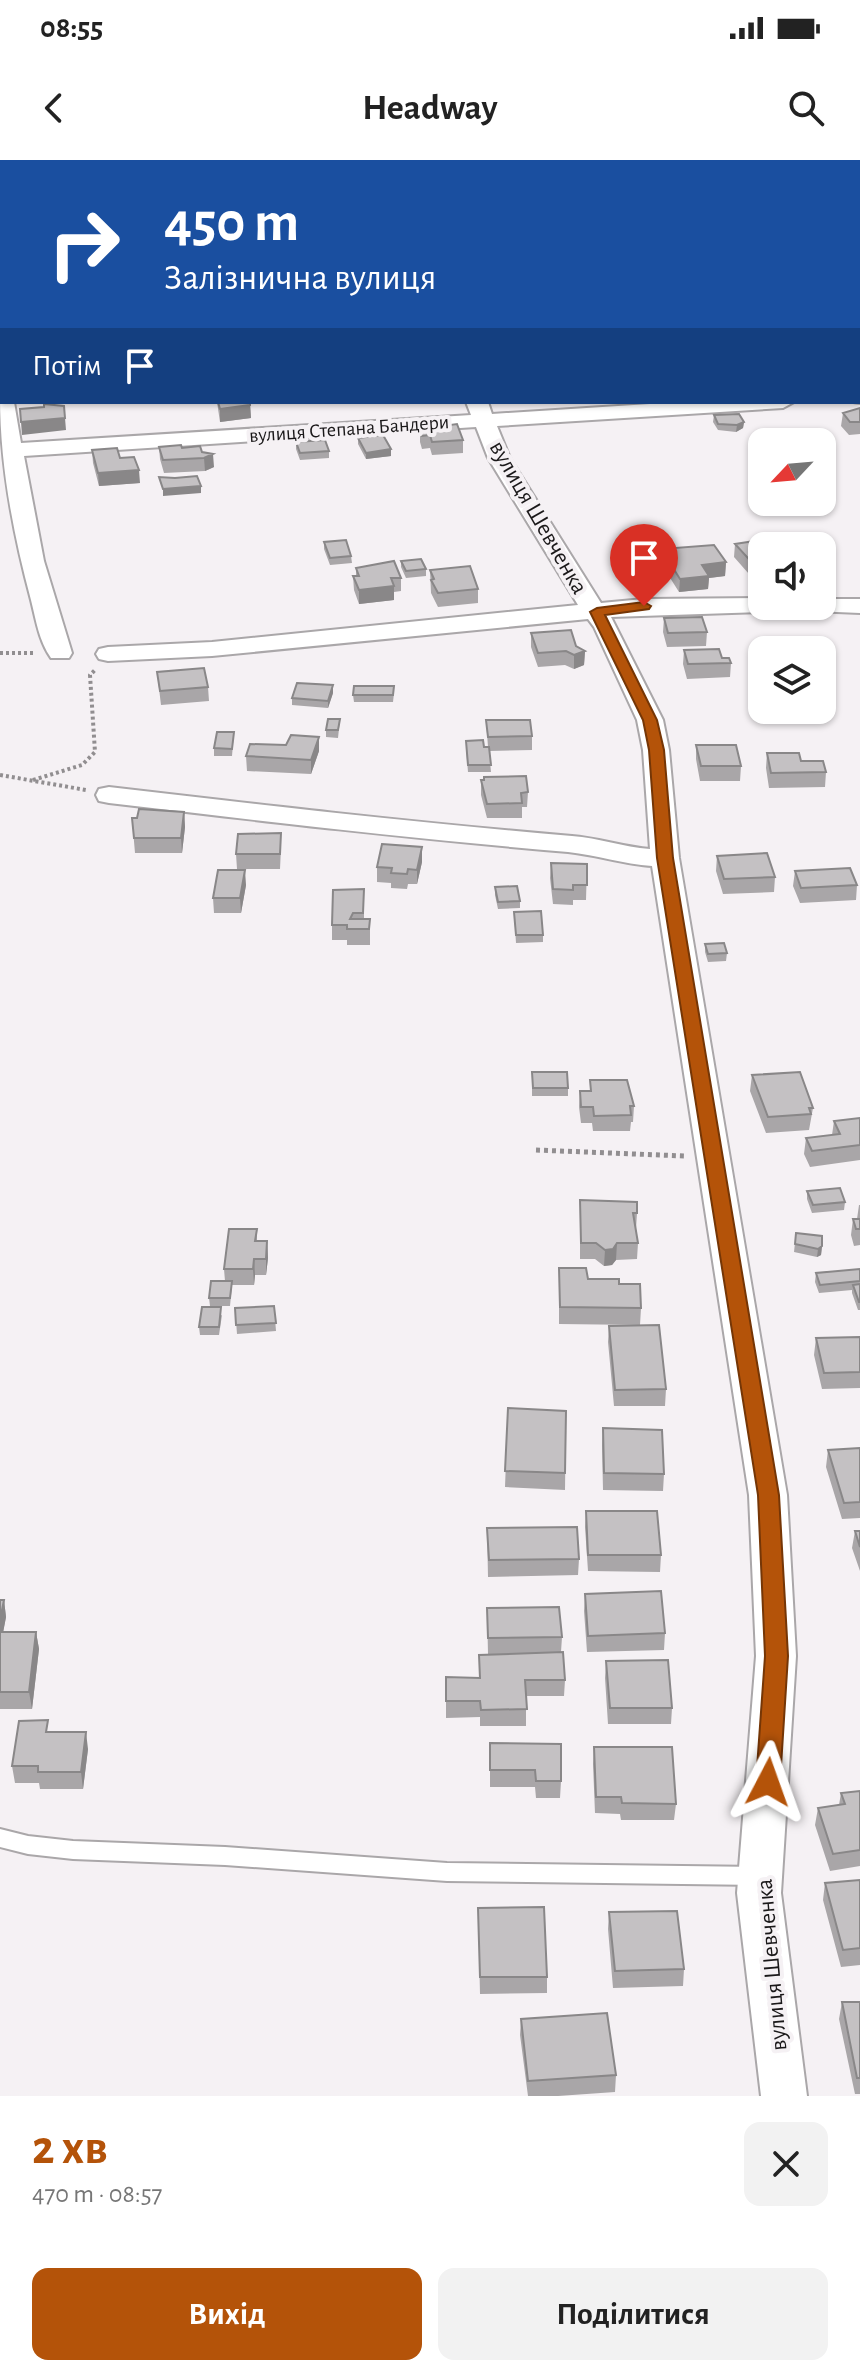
<!DOCTYPE html>
<html lang="uk">
<head>
<meta charset="utf-8">
<style>
  body { margin:0; font-family:"Alegreya Sans",sans-serif; background:#f2f2f2; color:#222; height:100vh; display:flex; flex-direction:column; font-size:30px; white-space:nowrap }
  * { box-sizing:border-box; margin:0 }
  p { font-size:26px; color:#767676 }
  .icon { flex:none; width:44px; height:44px; fill:none; stroke:currentColor; stroke-width:2; stroke-linecap:round; stroke-linejoin:round }
  .map { position:relative; height:1936px; overflow:hidden }
  .details { display:flex; flex-direction:column; background:#fff; flex:1 }
  .details>* { flex:none }
  .banner { position:absolute; left:0px; top:0px; width:860px; height:244px; box-shadow:0 2px 6px #0004; background:#1a4fa0; color:#fff; overflow:hidden }
  .needle { width:52px; rotate:244deg }
  .fabs { position:absolute; left:748px; top:268px; display:grid; gap:16px }
  .fabs a { display:grid; place-items:center; width:88px; height:88px; border-radius:16px; background:#fff; box-shadow:0 2px 6px #0004; font-size:40px }
  .pin { position:absolute; display:grid; place-items:center; width:68px; height:68px; color:#fff; margin:-82px -34px; border-radius:50% 50% 50% 0; rotate:-45deg; box-shadow:0 0 8px #0007 }
  .pin .icon { rotate:45deg }
  .me { position:absolute; width:88px; margin:-44px; rotate:4deg; stroke-linejoin:round; filter:drop-shadow(0 0 6px #0008) }
  .turn { display:flex; align-items:center; gap:28px; height:168px; padding:0 32px; font-size:36px }
  .turn .icon { width:104px; height:104px; stroke-width:2.5 }
  .turn b { display:block; font-size:56px; line-height:68px }
  .then { display:flex; align-items:center; height:76px; padding:0 32px; background:#0003; gap:16px; font-size:30px }
  .round { display:grid; place-items:center; flex:none; width:84px; height:84px; border-radius:16px; background:#f2f2f2 }
  .summary { display:flex; align-items:center; justify-content:space-between; height:136px; padding:0 32px }
  h1 { font-size:48px; font-weight:600; line-height:60px; color:#b45309 }
  .primary-button { display:flex; gap:16px; margin-top:auto; padding:16px 32px }
  .primary-button a { flex:1; height:92px; border-radius:16px; background:#b45309; color:#fff; font-size:32px; font-weight:600; line-height:92px; text-align:center }
  .primary-button a+a { background:#f2f2f2; color:#222 }
  .status { display:flex; justify-content:space-between; align-items:center; height:56px; padding:0 40px; background:#fff; direction:ltr }
  .status svg { height:22px; fill:currentColor }
  header { display:flex; justify-content:space-between; align-items:center; height:104px; padding:0 32px; background:#fff; font-size:36px; font-weight:600 }
  .map>svg:first-child { display:block }
</style>
</head>
<body>
<div class="status"><b>08:55</b><svg viewBox="0 0 49 12"><path d="M0 12V9h3v3zM5 12V6h3v6zM10 12V3h3v9zM15 12V0h3v12zM26 1h20v11H26zM47 4h2v5h-2z"/></svg></div>
<header><svg class="icon" aria-label="back" viewBox="0 0 24 24"><path d="M15 5l-7 7 7 7"/></svg>Headway<svg class="icon" aria-label="search" viewBox="0 0 24 24"><circle cx="10" cy="10" r="6"/><path d="M15 15l6 6"/></svg></header>
<div class="map">
<svg width="860" height="1936" viewBox="0 0 860 1936">
  <rect width="100%" height="100%" fill="#f5f1f4"/>
  <g fill="none" stroke-linecap="round" stroke-linejoin="round">
    <g stroke="#aaa7a9" stroke-width="4">
      <path id="lane" d="M0,1669L28,1676L73,1681L225,1687L447,1703L760,1707L768,1710L771,1716L768,1722L760,1725L447,1721L225,1705L73,1699L28,1694L0,1687Z"/>
    </g>
    <g stroke="#aaa7a9" stroke-width="4">
      <path id="street" d="M858,73H860V85H858Z
        M2,133V145L0,146V134Z
        M858,231H860V243L853,242H858Z
        M0,236L2,242H14L21,283L471,255L466,242H488L492,254L681,242H794L783,248L497,266L510,298L601,443L644,439L762,438V446H773L762,452L611,457L663,560L669,590L679,698L787,1335L796,1496L781,1733L807,1936H761L737,1733L756,1496L749,1335L652,706C623,704 597,695 568,692C415,679 262,661 109,643L99,641L96,635L99,629L109,627C263,645 417,663 572,676C599,678 623,687 650,689L643,590L637,560L594,467L588,459L212,496L108,501L99,499L96,494L99,489L108,487L212,482L578,445L488,298L476,267L24,296L44,401L72,493L69,498H51C39,481 36,460 31,440C13,373 0,305 0,236Z
        M822,439H860V453L813,451L810,446H822Z"/>
    </g>
    <path stroke="#918e90" stroke-width="3" stroke-dasharray="2 2" stroke-linecap="butt" d="M830,0L837,2"/>
    <path stroke="#918e90" stroke-width="4" stroke-dasharray="3 3" stroke-linecap="butt" d="M0,493H35
      M0,615L86,630
      M33,620L82,605L95,592L90,515L95,510"/>
    <path stroke="#918e90" stroke-width="5" stroke-dasharray="4 4" stroke-linecap="butt" d="M536,990L684,996"/>
    <use href="#lane" fill="#fff" fill-rule="evenodd"/>
    <use href="#street" fill="#fff" fill-rule="evenodd"/>
  </g>
  <path fill="#a9a6a8" d="M860,81V106H858V82Z
    M858,192H860V217H858Z
    M217,242H250L251,258L220,262Z
    M860,248V274L849,275L841,266L843,253Z
    M714,255L744,262L743,268L736,272L718,270L713,262Z
    M420,269L463,280V293L432,295L430,288L422,289L420,282Z
    M358,278L391,289V296L366,299L358,284Z
    M296,282L329,291V298L300,300L296,289Z
    M159,287L202,292L214,307L205,311L164,313L160,299Z
    M92,290L120,298L140,323L99,326L93,303Z
    M324,382L351,396L352,403L330,405L324,389Z
    M735,384L762,386V421L756,422L734,397Z
    M661,389L726,402L725,416L709,418L708,429L679,432L660,402Z
    M401,401L426,409V416L406,418L401,407Z
    M356,408L401,418V431L394,432V440L359,444L354,430L353,416H356Z
    M430,410L478,429V443L438,447L431,433Z
    M664,458L707,472L706,486L667,487L663,472Z
    M531,473L585,491L584,505L574,509L565,505L538,507L531,487Z
    M684,490L722,498L731,503L730,517L687,519L683,504Z
    M157,512L208,527L209,541L161,545Z
    M333,533L328,548L292,545V538Z
    M394,533L393,542H354L353,535Z
    M340,559L338,578L326,577V570Z
    M486,560L532,576V590L489,591L491,612H468L466,588L488,587Z
    M234,572L232,596H214V588Z
    M319,577V591L311,614L247,611L246,596Z
    M696,585L741,606L740,621H700L696,599Z
    M767,593L801,601L826,612L825,627L769,628L766,608Z
    M484,617L528,632L527,647H522V658H487L481,635V620H484Z
    M184,652L185,667L182,693H135L132,658Z
    M281,688L280,709H237L236,694Z
    M717,696L775,717L774,732L723,734L716,711Z
    M422,702L417,724H408L407,729L391,728V723L377,722V707Z
    M551,703L587,704L586,740H573V745L553,744L550,718Z
    M795,711L857,725L856,740L800,743L793,726Z
    M246,725L241,753H214L213,738Z
    M495,727L520,741V748L498,749L495,735Z
    M364,744V759H370V785H347V780H332V765Z
    M514,752L543,775V782L516,783Z
    M705,784L727,793L726,801L708,802L705,792Z
    M532,912L568,928V936H532Z
    M752,915L813,948L809,970L766,973L750,931Z
    M590,920L634,946L633,962H631L630,971H593L592,963H581L579,947L580,931H590Z
    M860,958V1000L810,1007L804,994L806,978L832,975L834,961Z
    M807,1031L845,1042L844,1050L812,1053L807,1039Z
    M580,1040L637,1053L636,1069L638,1083L637,1099L616,1100L612,1105L604,1106L595,1099H580Z
    M859,1045H860V1085L854,1086L851,1075L853,1059H857Z
    M257,1069V1081H267L268,1098L266,1115H255L254,1125H232L230,1146H210L209,1138L225,1121L224,1109Z
    M796,1073L822,1086L821,1095L817,1097L794,1092Z
    M559,1108L588,1119L619,1124L641,1148L640,1165L559,1164Z
    M860,1109V1150H858L852,1133V1130L819,1133L815,1122L816,1113Z
    M274,1146L276,1171L237,1174L235,1148Z
    M222,1155L219,1175H200L199,1167Z
    M609,1166L666,1229L665,1246H614L608,1182Z
    M860,1177V1228L822,1229L814,1195L816,1178Z
    M508,1248L566,1251L565,1330L505,1327Z
    M603,1268L664,1314L663,1331L603,1330L602,1285Z
    M860,1288V1358L842,1359L826,1307L828,1290Z
    M586,1351L661,1395L660,1412L588,1411L585,1367Z
    M487,1368L579,1399L578,1415L488,1417Z
    M855,1371H860V1411L852,1388Z
    M585,1434L665,1473L664,1490L587,1492L584,1451Z
    M0,1440H4L6,1457L3,1472H36L39,1489L32,1549H0Z
    M487,1448L562,1477L561,1492L565,1520L564,1536H526V1566H480V1557L446,1558V1517L479,1518V1495L488,1494Z
    M606,1501L672,1548L671,1564H608L605,1518Z
    M49,1572L88,1589L83,1629H40L39,1623H15L12,1606Z
    M490,1583L561,1621L560,1638H536L535,1627H490Z
    M594,1587L676,1644L674,1660H621L620,1654L595,1653L593,1604Z
    M860,1631V1706L830,1711L815,1665L818,1648L839,1645L841,1633Z
    M860,1720V1805L841,1807L823,1740L825,1723Z
    M478,1748L547,1817V1833L480,1834Z
    M609,1752L684,1809L683,1826L613,1828L608,1769Z
    M842,1842H860V1934H855L839,1859Z
    M521,1859L616,1915L615,1932L558,1936H528L520,1875Z"/>
  <path fill="#898788" d="M250,245L251,258L220,262V249Z
    M65,258L66,270L22,275L21,262Z
    M744,262L743,268L736,272L737,265Z
    M391,289V296L366,299V293Z
    M213,294L214,307L205,311L204,298Z
    M139,310L140,323L99,326L98,313Z
    M201,326V333L163,336V329Z
    M726,402L725,416L709,418L708,429L679,432L680,419L702,405Z
    M762,407V421L756,422L757,408Z
    M394,426V440L359,444V430Z
    M585,491L584,505L574,509V495Z
    M333,525V533L328,548V541Z
    M319,577V591L311,614V600Z
    M184,652L185,667L182,693L181,678Z
    M422,687V702L417,724V710Z
    M245,710L246,725L241,753L240,738Z
    M267,1081L268,1098L266,1115V1099Z
    M617,1083L616,1100L612,1105L604,1106L605,1090Z
    M822,1086L821,1095L817,1097L818,1089Z
    M254,1099L255,1115L254,1125L253,1109Z
    M4,1440L6,1457L0,1489V1460Z
    M36,1472L39,1489L32,1549L29,1532Z
    M86,1572L88,1589L83,1629L81,1612Z"/>
  <path fill="#c4c1c3" stroke="#898788" stroke-width="2" d="M860,81V95H858V82Z
    M858,192H860V205H858Z
    M218,242H250V245L220,249Z
    M44,244L64,246L65,258L21,262L20,249L44,247Z
    M860,248V262H850L843,253Z
    M739,254L744,262L737,265L718,264L714,255Z
    M457,264L463,280L432,282L430,275L422,276L420,269Z
    M383,275L391,289L366,293L358,278Z
    M325,280L329,291L300,293L296,282Z
    M181,285L182,288L200,286L202,292L213,294L204,298L163,300L159,287Z
    M117,288L120,298L134,297L139,310L98,313L92,290Z
    M197,316L201,326L163,329L159,317L175,318Z
    M768,379L775,386H762V407L757,408L735,384Z
    M346,380L351,396L330,398L324,382Z
    M714,385L726,402L702,405L709,416L680,419L661,389Z
    M421,399L426,409L406,411L401,401Z
    M394,401L401,418H391L394,426L359,430L353,416H359L356,408Z
    M470,406L478,429L438,433L431,420L434,419L430,410Z
    M702,457L707,472L668,473L664,458Z
    M571,470L576,486L585,491L574,495L566,491L538,493L531,473Z
    M719,489L722,498H729L731,503L688,504L684,490Z
    M204,508L208,527L160,531L157,512Z
    M297,523L333,525L328,541L292,538Z
    M354,526H394L393,535H353Z
    M328,559H340L338,570H326Z
    M486,560H530L532,576L488,577Z
    M217,572H234L232,589L214,588Z
    M291,575L319,577L311,600L246,596L250,584L286,585Z
    M483,580L484,587H489L491,605H468L466,581Z
    M696,585H736L741,606H701Z
    M767,593H799L801,601H823L826,612L771,613Z
    M526,616L528,632L521,633L522,643L487,644L481,620H484V617Z
    M139,649L184,652L181,678H134L132,658H137Z
    M281,673L280,694H236L238,674Z
    M382,684L422,687L417,710L408,709L407,714L391,713L392,708L377,707Z
    M767,693L775,717L724,719L717,696Z
    M551,703L587,704V725H573V730L553,729Z
    M850,708L857,725L801,728L795,711Z
    M218,710H245L240,738H213Z
    M517,726L520,741L498,742L495,727Z
    M364,729L363,753H353L350,759H370L369,769H347V765H332L333,730Z
    M541,751L543,775H516L514,752Z
    M724,783L727,793L708,794L705,784Z
    M532,912H567L568,928H533Z
    M800,912L813,948H809L811,954L768,957L752,915Z
    M590,920H627L634,946H630L631,955L594,956L593,947H581L580,931H591Z
    M860,958V985L812,991L806,978L840,974L834,961Z
    M840,1028L845,1042L813,1045L807,1031Z
    M580,1040L637,1042V1053H633L638,1083H617L613,1089L605,1090L596,1083H581Z
    M853,1059H860V1069H856Z
    M229,1069H257L255,1081H267L266,1099H254L253,1109H224Z
    M796,1073L822,1076V1086L818,1089L795,1084Z
    M559,1108H586L588,1119H619V1124H640L641,1148L560,1147Z
    M860,1109V1121L820,1125L816,1113Z
    M211,1121H232L230,1138H209Z
    M860,1124V1142H859L853,1125Z
    M274,1146L276,1163L236,1165L235,1148Z
    M202,1147H221L219,1167H199Z
    M659,1165L666,1229L615,1230L609,1166Z
    M860,1177V1212L824,1213L816,1178Z
    M508,1248L566,1251L565,1313L505,1311Z
    M603,1268L662,1270L664,1314L604,1313Z
    M860,1288V1342L844,1343L828,1290Z
    M586,1351H657L661,1395H588Z
    M577,1367L579,1399L489,1400L487,1368Z
    M855,1371H860V1387Z
    M661,1431L665,1473L588,1476L585,1434Z
    M0,1440H4L0,1460Z
    M559,1447L562,1477L488,1478L487,1448Z
    M0,1472H36L29,1532H0Z
    M563,1492L565,1520H525L527,1549L481,1550L480,1541H446V1517L480,1518L479,1495Z
    M668,1500L672,1548H610L606,1501Z
    M48,1560L46,1572H86L81,1612H38V1606H12L19,1561Z
    M490,1583L561,1584V1621H536L535,1610H490Z
    M594,1587H672L676,1644L622,1643L621,1637H596Z
    M860,1631V1690L833,1694L818,1648L845,1644L841,1633Z
    M860,1720V1788L843,1790L825,1723Z
    M544,1747L547,1817H480L478,1748Z
    M677,1751L684,1809L615,1811L609,1752Z
    M842,1842H860V1918H857Z
    M607,1853L616,1915L528,1921L521,1859Z"/>
  <path fill="#b45309" stroke="#753606" stroke-width="2" d="M644,442L651,446L649,449L605,455L657,560L664,590L673,698L779,1335L788,1496L780,1622L776,1628L768,1631L759,1628L756,1622L765,1496L758,1335L657,698L649,590L643,560L590,452L597,448Z"/>
  <g text-anchor="middle" stroke-width="8" stroke-linejoin="round" paint-order="stroke">
    <g font-size="20" fill="#1a1819" stroke="#f5f1f4">
      <text transform="translate(349 268) rotate(-4)" y="7">вулиця Степана Бандери</text>
    </g>
    <g font-size="24" fill="#1a1819" stroke="#f5f1f4">
      <text transform="translate(539 357) rotate(60)" y="8">вулиця Шевченка</text>
      <text transform="translate(771 1805) rotate(-95)" y="8">вулиця Шевченка</text>
    </g>
  </g>
</svg>
<div class="fabs">
<a><svg class="needle" viewBox="-14 -14 28 28"><path d="M0-13l5 13h-10z" fill="#e53935"/><path d="M0 13l5-13h-10z" fill="#767676"/></svg></a>
<a><svg class="icon" aria-label="sound" viewBox="0 0 24 24"><path d="M4 9h4l5-4v14l-5-4H4zM17 9q2 3 0 6"/></svg></a>
<a><svg class="icon" aria-label="layers" viewBox="0 0 24 24"><path d="M12 4l9 5-9 5-9-5zM3 14l9 5 9-5"/></svg></a>
</div>
<div class="pin" style="left:644px;top:446px;background:#d93025"><svg class="icon" aria-label="arrive" viewBox="0 0 24 24"><path d="M6 21V4h12l-3 4 3 4H6"/></svg></div>
<svg class="me" style="left:768px;top:1622px" viewBox="-20 -20 40 40"><path d="M0-17L14 15 0 8-14 15z" fill="#b45309" stroke="#fff" stroke-width="4"/></svg>
<div class="banner">
<div class="turn"><svg class="icon" aria-label="right" viewBox="0 0 24 24"><path d="M7 20v-9h11M14 6l5 5-5 5"/></svg><div><b>450 m</b>Залізнична вулиця</div></div>
<div class="then">Потім<svg class="icon" aria-label="arrive" viewBox="0 0 24 24"><path d="M6 21V4h12l-3 4 3 4H6"/></svg></div>
</div>
</div>
<section class="details">
<div class="summary"><div><h1>2 хв</h1><p>470 m · 08:57</p></div><a class="round"><svg class="icon" aria-label="close" viewBox="0 0 24 24"><path d="M6 6l12 12M18 6L6 18"/></svg></a></div>
<div class="primary-button"><a>Вихід</a><a>Поділитися</a></div>
</section>
</body>
</html>
